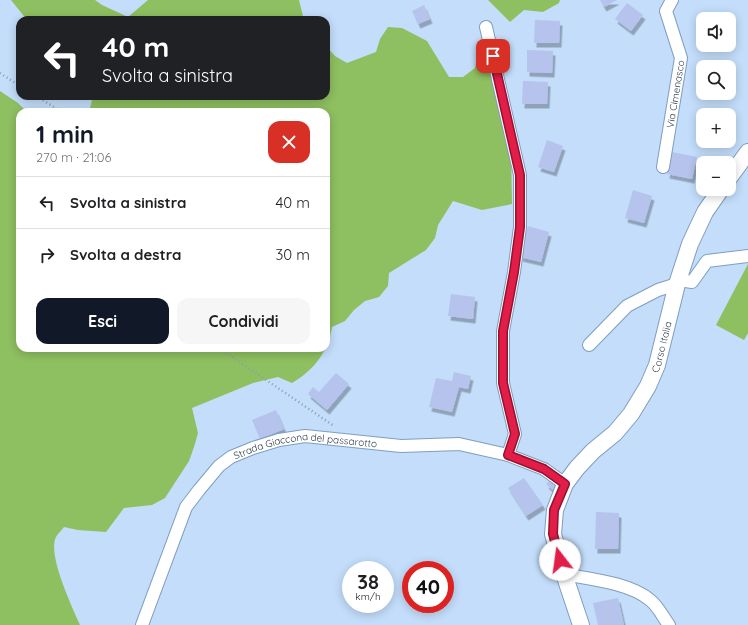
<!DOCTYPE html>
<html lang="it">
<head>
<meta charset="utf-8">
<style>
  body { margin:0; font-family:Quicksand,sans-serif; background:#f6f6f6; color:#202124; height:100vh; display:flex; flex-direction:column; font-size:15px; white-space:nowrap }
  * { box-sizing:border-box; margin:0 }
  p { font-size:13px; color:#757577 }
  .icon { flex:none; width:22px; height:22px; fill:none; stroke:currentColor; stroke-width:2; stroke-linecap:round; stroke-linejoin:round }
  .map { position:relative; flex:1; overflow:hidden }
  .sheet { position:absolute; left:16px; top:108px; width:314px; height:244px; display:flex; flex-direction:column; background:#fff; border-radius:12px; box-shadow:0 2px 10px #0003 }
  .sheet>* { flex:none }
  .guide { position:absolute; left:16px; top:16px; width:314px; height:84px; border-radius:12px; box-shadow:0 2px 10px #0003; background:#202124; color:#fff; overflow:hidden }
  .tools { position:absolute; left:696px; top:12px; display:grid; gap:8px }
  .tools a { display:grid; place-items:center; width:40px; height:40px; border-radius:8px; background:#fff; box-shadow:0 2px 10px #0003; font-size:20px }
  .speed { position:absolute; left:342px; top:561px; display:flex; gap:8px; font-size:20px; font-weight:700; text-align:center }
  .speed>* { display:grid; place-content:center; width:52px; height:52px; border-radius:50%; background:#fff; box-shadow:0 2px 10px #0003; line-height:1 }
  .speed small { font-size:10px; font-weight:400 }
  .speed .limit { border:6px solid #d22; background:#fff; color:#111 }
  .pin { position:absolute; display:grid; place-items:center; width:34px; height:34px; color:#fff; margin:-17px; border-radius:8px; box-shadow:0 2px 6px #0006 }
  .me { position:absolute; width:44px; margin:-22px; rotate:345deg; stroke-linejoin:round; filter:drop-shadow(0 0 3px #0008) }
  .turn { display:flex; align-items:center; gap:14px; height:84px; padding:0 20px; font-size:18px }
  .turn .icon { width:52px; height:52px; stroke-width:2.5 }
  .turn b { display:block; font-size:28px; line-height:34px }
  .round { display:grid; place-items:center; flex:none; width:42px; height:42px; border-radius:12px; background:#f6f6f6 }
  .overview { display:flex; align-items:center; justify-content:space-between; height:68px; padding:0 20px }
  h1 { font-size:24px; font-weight:800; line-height:30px; color:#111827 }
  .cta { display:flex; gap:8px; margin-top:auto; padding:8px 20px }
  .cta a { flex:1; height:46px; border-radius:12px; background:#111827; color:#fff; font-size:16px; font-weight:800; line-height:46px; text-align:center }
  .cta a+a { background:#f6f6f6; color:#202124 }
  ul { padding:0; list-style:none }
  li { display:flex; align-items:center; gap:12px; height:52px; padding:0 20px; border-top:1px solid #e0e0e0 }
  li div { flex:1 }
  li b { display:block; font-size:15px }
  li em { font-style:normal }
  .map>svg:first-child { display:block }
</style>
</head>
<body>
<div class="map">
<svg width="748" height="625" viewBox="0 0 748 625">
  <defs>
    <filter id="shadow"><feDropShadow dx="2.5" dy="4.5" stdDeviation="0" flood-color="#0004"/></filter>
  </defs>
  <rect width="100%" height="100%" fill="#c3ddfa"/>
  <path fill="#8ebf60" d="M11,0H95L102,5L128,17L148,0H299L304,20H27Z
    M488,0H560L559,3L543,12L524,10L510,22Z
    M388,27L402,28L427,41L449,77H463L475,68L478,54L485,52L511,151L512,204L482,210L453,201L438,225L435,238L426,250L389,273L388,286L379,297L365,301L354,310L345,321L332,327C328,352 314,370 292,383L278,377L253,383L192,408L198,433L194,447L189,461L165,498L152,505L124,508L106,532L78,530L64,527C62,530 58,533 56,537C47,554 72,607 80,625H0V91L18,103L27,112H20V348H326V112H89L93,96H326V46L335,56L347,63L376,52L380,39Z
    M748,264V333L744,340L716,325Z"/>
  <path fill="#b5c3ed" filter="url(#shadow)" d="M600,0H617L604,7Z
    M627,3L643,15L631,31L615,19Z
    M424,5L430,19L418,24L412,11Z
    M535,20L560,21L559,43H534Z
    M527,50L553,51L552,73L527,72Z
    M523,81L548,82L547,104H522Z
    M547,140L563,146L554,172L538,167Z
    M672,152L697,157L692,179L667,174Z
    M633,190L652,196L644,223L625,218Z
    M528,226L549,232L541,262L520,257Z
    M451,294L475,297L473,319L448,316Z
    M454,372L471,376L468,389L459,387L452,412L429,407L436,378L452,381Z
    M336,373L349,384L327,410L308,394L313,387L319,392Z
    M276,410L284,429L260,439L252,420Z
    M524,478L543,505L526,516L508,488Z
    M552,478L558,484L553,490L546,484Z
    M596,512L619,513L618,549H595Z
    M618,598L624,625H598L593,603Z"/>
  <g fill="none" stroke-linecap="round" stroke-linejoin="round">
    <g stroke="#7f9ec0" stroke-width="14">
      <g id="minor">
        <path d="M486,27L520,175V227L514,272L503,331V383L515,434L508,455"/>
        <path id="s1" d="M663,167L681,58L666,11L672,0"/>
        <path d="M679,280L692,282L707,261L748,256"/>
        <path d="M589,345L627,306L658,290L677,284"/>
        <path d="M564,574C590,579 630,583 650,600C658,606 663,617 669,625"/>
        <path id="s2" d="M142,625L186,507L199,490L219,466L231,457L253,448L279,440L305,436L401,446L459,444L508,455L544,469L565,484"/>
      </g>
    </g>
    <g stroke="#7f9ec0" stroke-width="18">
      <g id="tertiary">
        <path d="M729,178L748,152"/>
        <path id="s3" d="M581,625L564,574L553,534L555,510L565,484L577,468L593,451L615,433L631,414L648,386L657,365L677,284L690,244L705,212L721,189"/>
      </g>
    </g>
    <path stroke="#899eb5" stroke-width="2.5" stroke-dasharray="1 3" stroke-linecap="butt" d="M0,73L20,86
      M36,96L62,112
      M219,348L334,426"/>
    <use href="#minor" stroke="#fff" stroke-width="12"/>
    <use href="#tertiary" stroke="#fff" stroke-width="16"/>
  </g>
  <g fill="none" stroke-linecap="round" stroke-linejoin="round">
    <g stroke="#92132f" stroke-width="10">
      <path id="route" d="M493,56L520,175V227L514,272L503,331V383L515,434L508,455L544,469L565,484L554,510L553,534L560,560"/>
    </g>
    <use href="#route" stroke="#e11d48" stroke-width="7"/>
  </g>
  <g text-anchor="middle" stroke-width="3" stroke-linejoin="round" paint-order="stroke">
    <g font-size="10" fill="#2e3c4a" stroke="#dbe9f7">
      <text dy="4" stroke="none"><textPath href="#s1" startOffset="74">Via Cimenasco</textPath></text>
      <text dy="4" stroke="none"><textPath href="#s3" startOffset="318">Corso Italia</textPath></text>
      <text dy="4" stroke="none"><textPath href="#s2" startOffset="270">Strada Giaccona del passarotto</textPath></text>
    </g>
  </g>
</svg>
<div class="tools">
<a><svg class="icon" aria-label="sound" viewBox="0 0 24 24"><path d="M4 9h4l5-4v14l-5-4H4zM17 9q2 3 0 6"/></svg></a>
<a><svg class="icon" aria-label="search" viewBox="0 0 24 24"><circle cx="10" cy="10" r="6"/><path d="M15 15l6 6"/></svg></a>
<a>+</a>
<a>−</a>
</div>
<div class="speed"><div>38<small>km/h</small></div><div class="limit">40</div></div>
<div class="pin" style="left:493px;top:56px;background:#d93025"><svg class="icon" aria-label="arrive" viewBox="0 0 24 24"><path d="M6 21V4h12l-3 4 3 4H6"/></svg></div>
<svg class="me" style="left:560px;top:560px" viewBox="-20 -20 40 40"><circle r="19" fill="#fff"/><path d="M0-13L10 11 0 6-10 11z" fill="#e11d48"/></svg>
<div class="guide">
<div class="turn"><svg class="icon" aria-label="left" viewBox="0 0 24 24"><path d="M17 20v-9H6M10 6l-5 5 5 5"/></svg><div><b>40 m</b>Svolta a sinistra</div></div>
</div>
<section class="sheet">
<div class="overview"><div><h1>1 min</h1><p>270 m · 21:06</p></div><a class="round" style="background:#d93025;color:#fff"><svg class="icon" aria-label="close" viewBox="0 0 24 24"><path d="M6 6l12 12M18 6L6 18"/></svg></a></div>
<ul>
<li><svg class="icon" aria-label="left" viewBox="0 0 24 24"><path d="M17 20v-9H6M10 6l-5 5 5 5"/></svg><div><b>Svolta a sinistra</b></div><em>40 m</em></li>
<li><svg class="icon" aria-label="right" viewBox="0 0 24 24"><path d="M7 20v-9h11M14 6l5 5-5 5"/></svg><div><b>Svolta a destra</b></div><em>30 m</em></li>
</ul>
<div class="cta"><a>Esci</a><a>Condividi</a></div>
</section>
</div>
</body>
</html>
